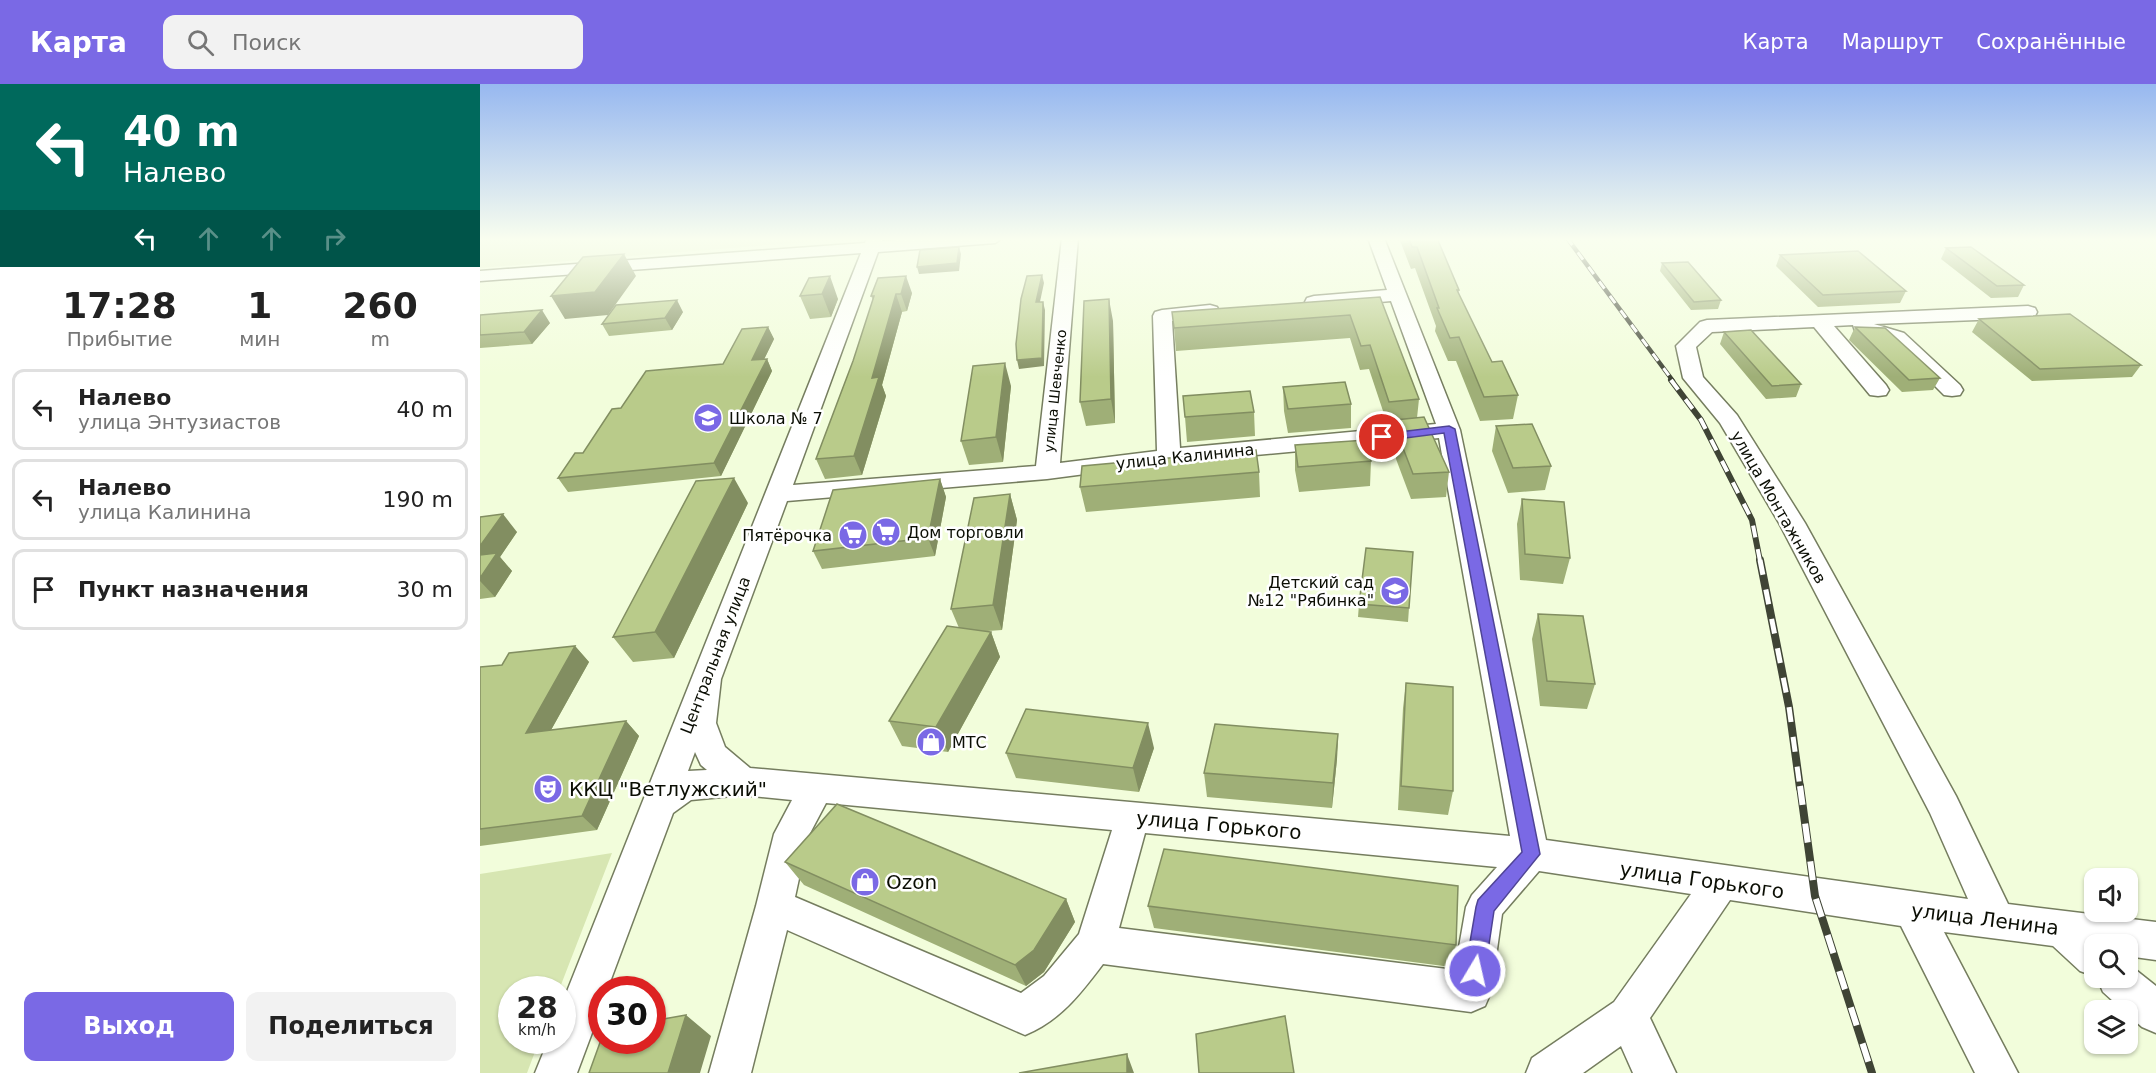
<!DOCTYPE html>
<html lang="ru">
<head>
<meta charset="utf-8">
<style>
  body { margin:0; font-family:"DejaVu Sans",sans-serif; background:#f2f2f2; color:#222; height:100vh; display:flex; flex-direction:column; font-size:22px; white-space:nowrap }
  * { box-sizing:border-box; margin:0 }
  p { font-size:20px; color:#767676 }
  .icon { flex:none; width:33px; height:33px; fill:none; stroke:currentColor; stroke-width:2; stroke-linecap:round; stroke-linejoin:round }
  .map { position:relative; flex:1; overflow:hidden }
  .sheet { display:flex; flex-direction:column; background:#fff; width:480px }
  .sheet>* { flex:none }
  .top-card { background:#00695c; color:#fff; overflow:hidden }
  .buttons { position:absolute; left:1604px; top:784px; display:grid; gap:12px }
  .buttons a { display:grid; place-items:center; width:54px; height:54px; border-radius:12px; background:#fff; box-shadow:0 2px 4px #0004; font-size:30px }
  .speed { position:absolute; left:18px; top:892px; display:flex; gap:12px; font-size:30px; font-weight:700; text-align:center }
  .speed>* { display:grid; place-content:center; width:78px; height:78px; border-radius:50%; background:#fff; box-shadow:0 2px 4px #0004; line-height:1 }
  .speed small { font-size:15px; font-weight:400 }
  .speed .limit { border:9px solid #d22; background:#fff; color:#111 }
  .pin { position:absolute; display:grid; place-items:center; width:51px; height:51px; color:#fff; margin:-26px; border:3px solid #fff; border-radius:50%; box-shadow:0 2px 6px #0007 }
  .me { position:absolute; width:66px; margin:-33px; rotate:9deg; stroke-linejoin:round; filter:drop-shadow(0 0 4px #0008) }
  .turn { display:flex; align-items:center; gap:21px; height:126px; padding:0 24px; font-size:27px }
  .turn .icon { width:78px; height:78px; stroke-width:2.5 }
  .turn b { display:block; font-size:42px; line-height:51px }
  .lanes { display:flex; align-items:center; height:57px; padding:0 24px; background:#0003; justify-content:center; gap:30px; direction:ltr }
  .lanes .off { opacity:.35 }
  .eta { display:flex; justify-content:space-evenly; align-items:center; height:102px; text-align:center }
  .eta b { font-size:36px; font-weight:700; line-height:42px }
  .cta { display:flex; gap:12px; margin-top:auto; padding:12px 24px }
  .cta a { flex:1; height:69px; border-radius:12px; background:#7a69e5; color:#fff; font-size:24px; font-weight:700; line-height:69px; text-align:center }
  .cta a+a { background:#f2f2f2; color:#222 }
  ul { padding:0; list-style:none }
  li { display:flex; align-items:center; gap:18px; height:81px; margin:0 12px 9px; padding:0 12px; border:3px solid #e0e0e0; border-radius:12px }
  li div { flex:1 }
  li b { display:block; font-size:22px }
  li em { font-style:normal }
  header { display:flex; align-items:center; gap:36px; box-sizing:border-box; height:84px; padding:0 30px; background:#7a69e5; color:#fff }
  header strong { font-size:28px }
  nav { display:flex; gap:33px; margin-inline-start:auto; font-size:21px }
  .search { width:420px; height:54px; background:#f2f2f2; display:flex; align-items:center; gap:15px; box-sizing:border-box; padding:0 21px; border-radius:12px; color:#767676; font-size:22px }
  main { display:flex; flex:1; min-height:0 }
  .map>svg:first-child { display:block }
</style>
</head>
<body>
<header>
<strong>Карта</strong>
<div class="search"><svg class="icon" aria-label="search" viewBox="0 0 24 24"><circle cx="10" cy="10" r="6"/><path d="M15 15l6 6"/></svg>Поиск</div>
<nav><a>Карта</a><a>Маршрут</a><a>Сохранённые</a></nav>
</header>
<main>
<section class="sheet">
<div class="top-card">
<div class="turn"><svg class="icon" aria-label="left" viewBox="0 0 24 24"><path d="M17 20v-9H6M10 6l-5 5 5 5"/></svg><div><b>40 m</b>Налево</div></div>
<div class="lanes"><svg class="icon" aria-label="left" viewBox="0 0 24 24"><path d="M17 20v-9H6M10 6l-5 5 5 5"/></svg><svg class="icon off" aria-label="ahead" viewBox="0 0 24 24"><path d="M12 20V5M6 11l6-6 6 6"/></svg><svg class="icon off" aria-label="ahead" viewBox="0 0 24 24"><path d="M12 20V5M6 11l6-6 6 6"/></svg><svg class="icon off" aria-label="right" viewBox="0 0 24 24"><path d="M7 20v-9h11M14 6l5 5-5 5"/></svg></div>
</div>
<div class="eta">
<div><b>17:28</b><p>Прибытие</p></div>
<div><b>1</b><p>мин</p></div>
<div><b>260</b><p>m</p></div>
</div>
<ul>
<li><svg class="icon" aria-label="left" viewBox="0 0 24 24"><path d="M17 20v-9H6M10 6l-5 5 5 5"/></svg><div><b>Налево</b><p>улица Энтузиастов</p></div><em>40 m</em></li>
<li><svg class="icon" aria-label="left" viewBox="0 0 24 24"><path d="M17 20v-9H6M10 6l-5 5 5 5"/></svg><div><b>Налево</b><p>улица Калинина</p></div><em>190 m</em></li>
<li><svg class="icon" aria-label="arrive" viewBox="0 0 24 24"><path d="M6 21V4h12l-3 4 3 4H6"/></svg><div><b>Пункт назначения</b></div><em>30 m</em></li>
</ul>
<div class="cta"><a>Выход</a><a>Поделиться</a></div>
</section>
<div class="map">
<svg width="1676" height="989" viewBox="0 0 1676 989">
  <rect width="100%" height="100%" fill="#f2fddb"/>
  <path fill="#e6f1c9" d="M0,154H378L0,184Z"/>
  <path fill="#d7e6b2" d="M132,769L79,906H32V957H59L47,989H0V790Z"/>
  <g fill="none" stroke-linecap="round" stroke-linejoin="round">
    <g stroke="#757d5f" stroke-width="3">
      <path id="minor" d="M387,154H403L402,157L443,154H523L515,159L398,168L313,401L556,382L582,154H598L580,379L677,367L673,232L675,228L682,226L730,221L737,223L739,227L737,231L692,237L700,364L956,340L911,217L834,224L827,222L825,218L827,214L834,212L907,206L888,154H904L980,346L1066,756L1488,815L1450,729L1299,439L1240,339L1203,294L1196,262L1220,238L1227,236L1548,222L1555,224L1557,228L1555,232L1548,234L1394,240L1424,249L1480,301L1483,306L1480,311L1472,312L1464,311L1410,257L1375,247L1373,241L1354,242L1406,301L1409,306L1406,311L1398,312L1390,311L1334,243L1232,248L1216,263L1223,293L1257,331L1325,439L1476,712L1528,820L1676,838V876L1647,872V861H1614V892L1600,887L1573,862L1464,848L1538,989H1495L1421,842L1250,816L1170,934L1196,989H1153L1141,962L1103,989H1046L1052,974L1134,918L1211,810L1059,787L1022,830L1011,908L1005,922L991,928L623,880C601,909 580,937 545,951L307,846L271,989H229L276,822L294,750L312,716L263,711L211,716L193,729L127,906H122V922L97,989H55L68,957H82V920L381,169L0,197V187L385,159ZM959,354L1030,752L270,684L245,663L236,639L241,595L307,417L567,395L689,379ZM215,668L221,681L227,686L208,687ZM346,719L632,746L599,850L564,892L541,909L315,813L328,753ZM665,749L1017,783L992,811L986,823L975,886L639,844Z
        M1647,879L1676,902V949L1662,943L1647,930V927H1644L1623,908L1617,894H1647Z"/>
    </g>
    <use href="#minor" fill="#fff" fill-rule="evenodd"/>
    <g stroke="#3f4435" stroke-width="4.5">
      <path id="rail-far3" d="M1087,154L1193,297"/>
    </g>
    <g stroke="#3f4435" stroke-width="6">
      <path id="rail-far2" d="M1191,296L1221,336L1272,436L1280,477"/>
    </g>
    <g stroke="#3f4435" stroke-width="8">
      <path id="rail-far1" d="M1280,476L1309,623L1320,704"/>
    </g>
    <g stroke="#3f4435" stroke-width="8">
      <path id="rail" d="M1320,702L1335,812L1392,989"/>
    </g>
    <use href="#rail-far3" stroke="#fff" stroke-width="3" stroke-dasharray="9" stroke-linecap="butt"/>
    <use href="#rail-far2" stroke="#fff" stroke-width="4" stroke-dasharray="12" stroke-linecap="butt"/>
    <use href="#rail-far1" stroke="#fff" stroke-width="5" stroke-dasharray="15" stroke-linecap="butt"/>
    <use href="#rail" stroke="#fff" stroke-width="6" stroke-dasharray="19" stroke-linecap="butt"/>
  </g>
  <path fill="#9faf77" d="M919,154H957L979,206L978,209L1012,278L1038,311L1033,335L1000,337L976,277H968L955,247L956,242L935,184L931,185Z
    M1466,164L1544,201L1538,213L1511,214L1461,175Z
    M1300,171L1426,207L1420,219L1338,223L1296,182Z
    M1182,179L1241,216L1238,225L1211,226L1180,187Z
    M329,194L358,215L351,233L330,235L320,212Z
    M398,194L432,209L427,227L422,228L402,301L406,312L382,391L345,395L336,375L373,277L393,216L391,212Z
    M900,213L939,315L937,334L969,388L966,413L931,415L916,375V368L914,360L915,342H908L889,285L880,286L870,254L696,267L694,244Z
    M203,228L192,246L129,252L122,240Z
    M0,231L70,239L52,260L0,264Z
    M1499,235L1661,281L1652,293L1552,297L1492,248Z
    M633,237L635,339L606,342L600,318Z
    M288,243L294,255L284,275H287L292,287L241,392L88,408L78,394L103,369L141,324L243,280Z
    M1375,243L1460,294L1453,306L1422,308L1369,256Z
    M1244,248L1321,300L1316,313L1286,315L1240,260Z
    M531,302L523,378L489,381L481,357Z
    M803,303L871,320V344L808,349L804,327Z
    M774,328L775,352L707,358L705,333Z
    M1016,342L1071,382L1065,406L1028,409L1012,367Z
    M815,361L891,377L890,402L819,408L815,386Z
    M779,388L780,413L606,428L600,403Z
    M460,395L466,413L455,472L342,485L333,467Z
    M530,410L537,436L522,546L508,547L511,548L520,573L468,668L422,662L409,637L479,544L471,525Z
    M1042,415L1090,474L1083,500L1040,496L1037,440Z
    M268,419L194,574L153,578L133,553Z
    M0,433L37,448L20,473L32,487L15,513L0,515Z
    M879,520L929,524L928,538L878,533Z
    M1058,530L1115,600L1107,625L1060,622L1052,555Z
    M95,562L109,578L71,646L146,637L159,652L117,746L0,762V583L22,581Z
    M926,599L973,707L968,731L918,726L923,624Z
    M858,650L857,675L852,724L727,713L724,689Z
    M674,664L659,708L536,694L526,669Z
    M305,778L586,815L595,838L564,888L546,902L324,801Z
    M668,822L976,861L971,883L674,844Z"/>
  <path fill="#828e61" d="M479,163L481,170L479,187L439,190L437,183Z
    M144,170L156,192L128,231L85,235L71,212Z
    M562,191L564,199L558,227L556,218Z
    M350,192L358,215L351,233L342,210Z
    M426,192L432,209L427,227L421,210Z
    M416,210L422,228L402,301L406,312L382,391L374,372L392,294Z
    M629,215L633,237L635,339L631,315Z
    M197,216L203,228L192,246L185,234Z
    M563,218L565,226L564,282L539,285L537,276Z
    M62,226L70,239L52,260L44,248Z
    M288,243L294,255L278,288L272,276Z
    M287,275L292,287L241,392L234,379Z
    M525,279L531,302L523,378L516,353Z
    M254,394L268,419L194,574L175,548Z
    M460,395L466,413L455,472L448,454Z
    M530,410L537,436L522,546L513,521Z
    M23,430L37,448L20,473L32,487L15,513L0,497V462Z
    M511,548L520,573L468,668L456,643Z
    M95,562L109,578L61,664L46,649Z
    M146,637L159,652L117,746L102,732Z
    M668,639L674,664L659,708L653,684Z
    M858,650L857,675L852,724L853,699Z
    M586,815L595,838L564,888L546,902L535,881Z
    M206,931L231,952L220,989H188Z
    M647,970L654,989H647Z"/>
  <path fill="#b9cb8a" stroke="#828e61" stroke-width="1.5" d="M929,154H957L979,206H977L1012,278L1022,277L1038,311L1004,313L979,253L970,254L957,224H959L937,163H932Z
    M479,163L477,179L437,183L440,166Z
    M1491,163L1544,201L1517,202L1466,164Z
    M1378,167L1426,207L1343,211L1300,171Z
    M144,170L115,208L71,212L103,173Z
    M1208,178L1241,216L1214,218L1182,179Z
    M562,191L556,218H563L562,274L537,276L536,260L541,215L547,192Z
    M350,192L342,210L320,212L329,194Z
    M426,192L421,210H416L392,294L399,293L374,372L336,375L373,277L394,212H391L398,194Z
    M900,213L939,315L909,318L890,261L881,262L870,231L694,244L692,228Z
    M629,215L631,315L600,318L604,217Z
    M197,216L185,234L122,240L136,221Z
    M62,226L44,248L0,251V231Z
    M1590,230L1661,281L1560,285L1499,235Z
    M288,243L272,276L287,275L234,379L78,394L95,369H103L132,325L141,324L166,287L243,280L262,245Z
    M1375,243L1405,244L1460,294L1429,296Z
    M1271,246L1321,300L1292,302L1244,248Z
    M525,279L516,353L481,357L493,282Z
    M865,298L871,320L808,325L803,303Z
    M770,307L774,328L705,333L703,312Z
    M944,333L969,388L933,390L918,351L920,350L915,336Z
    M1052,340L1071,382L1033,384L1016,342Z
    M886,356L891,377L818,383L815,361Z
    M776,366L779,388L600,403L602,382Z
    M254,394L175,548L133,553L216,397Z
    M460,395L448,454L333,467L353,406Z
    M530,410L513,521L471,525L494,414Z
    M1042,415L1084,418L1090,474L1045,470Z
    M23,430L0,462V433Z
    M886,464L933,468L929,524L879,520Z
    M17,469L0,494V471Z
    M1058,530L1103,532L1115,600L1067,597Z
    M467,542L511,548L456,643L409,637Z
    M95,562L46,649L146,637L102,732L0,745V583L22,581L29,569Z
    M926,599L973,603V707L921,702Z
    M546,625L668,639L653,684L526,669Z
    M735,640L858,650L853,699L724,689Z
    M357,720L586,815L554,866L535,881L305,778Z
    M684,765L978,802L976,861L668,822Z
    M206,931L188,989H109L122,953V957H172V937Z
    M805,932L814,989H719L716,950Z
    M647,970V989H539Z"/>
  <linearGradient id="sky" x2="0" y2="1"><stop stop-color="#97b8f0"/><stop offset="0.53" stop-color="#f9feef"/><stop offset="1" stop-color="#f9feef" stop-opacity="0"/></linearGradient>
  <rect width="1676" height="293" fill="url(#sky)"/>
  <path fill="#7a69e5" stroke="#4f4495" stroke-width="1.5" d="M969,342L975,345L1060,770L1014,827L1005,887L1002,894L995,897L988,894L985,887L996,823L998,816L1042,768L964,349L902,357L896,353L902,350Z"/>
  <defs>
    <g id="school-disc" transform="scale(1.5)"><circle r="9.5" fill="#7a69e5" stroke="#fff"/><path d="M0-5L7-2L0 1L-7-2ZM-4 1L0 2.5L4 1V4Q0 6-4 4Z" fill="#fff"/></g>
    <g id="supermarket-disc" transform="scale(1.5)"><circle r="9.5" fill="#7a69e5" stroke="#fff"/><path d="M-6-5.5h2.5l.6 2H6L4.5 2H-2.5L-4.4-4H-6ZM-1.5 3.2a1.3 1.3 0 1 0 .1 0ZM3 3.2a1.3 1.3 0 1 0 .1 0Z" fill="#fff"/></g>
    <g id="shop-disc" transform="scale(1.5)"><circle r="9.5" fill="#7a69e5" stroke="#fff"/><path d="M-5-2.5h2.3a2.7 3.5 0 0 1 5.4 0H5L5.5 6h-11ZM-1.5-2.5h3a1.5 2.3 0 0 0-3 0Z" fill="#fff"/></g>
    <g id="theatre-disc" transform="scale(1.5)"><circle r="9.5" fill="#7a69e5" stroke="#fff"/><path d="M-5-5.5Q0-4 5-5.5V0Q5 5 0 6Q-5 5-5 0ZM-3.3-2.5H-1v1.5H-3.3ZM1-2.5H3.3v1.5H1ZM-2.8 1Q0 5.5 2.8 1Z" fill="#fff"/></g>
  </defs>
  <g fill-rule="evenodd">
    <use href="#school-disc" x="228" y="334"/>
    <use href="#supermarket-disc" x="406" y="448"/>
    <use href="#supermarket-disc" x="373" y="451"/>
    <use href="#school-disc" x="915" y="507"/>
    <use href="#shop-disc" x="451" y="658"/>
    <use href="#theatre-disc" x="68" y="705"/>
    <use href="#shop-disc" x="385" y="798"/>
  </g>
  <g text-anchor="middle" stroke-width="5" stroke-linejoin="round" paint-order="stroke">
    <g font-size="14" fill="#0b0e04" stroke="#fff">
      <text transform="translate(575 307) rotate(-84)" y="5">улица Шевченко</text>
    </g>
    <g font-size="16" fill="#0b0e04" stroke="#fff" text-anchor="start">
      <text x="249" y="340">Школа № 7</text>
      <text x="427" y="454">Дом торговли</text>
      <text x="352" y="457" text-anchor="end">Пятёрочка</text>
      <text x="894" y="504" text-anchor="end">Детский сад<tspan x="894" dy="18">№12 "Рябинка"</tspan></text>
      <text x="472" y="664">МТС</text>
    </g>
    <g font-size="16" fill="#0b0e04" stroke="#fff">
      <text transform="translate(705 372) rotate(-6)" y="6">улица Калинина</text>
      <text transform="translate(1299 423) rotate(60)" y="6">улица Монтажников</text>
      <text transform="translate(235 571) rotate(-69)" y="6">Центральная улица</text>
    </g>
    <g font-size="20" fill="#0b0e04" stroke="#fff" text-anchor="start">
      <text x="89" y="712">ККЦ "Ветлужский"</text>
      <text x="406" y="805">Ozon</text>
    </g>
    <g font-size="20" fill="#0b0e04" stroke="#fff">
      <text transform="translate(739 741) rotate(5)" y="7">улица Горького</text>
      <text transform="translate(1222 796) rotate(8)" y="7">улица Горького</text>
      <text transform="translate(1505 835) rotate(7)" y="7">улица Ленина</text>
    </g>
  </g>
</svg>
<div class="buttons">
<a><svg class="icon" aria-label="sound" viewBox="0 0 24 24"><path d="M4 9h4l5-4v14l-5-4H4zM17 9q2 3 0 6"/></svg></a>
<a><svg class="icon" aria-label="search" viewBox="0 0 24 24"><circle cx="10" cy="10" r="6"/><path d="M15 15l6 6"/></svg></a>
<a><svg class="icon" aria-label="layers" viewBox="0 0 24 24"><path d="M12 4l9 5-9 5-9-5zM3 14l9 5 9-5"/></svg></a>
</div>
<div class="speed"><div>28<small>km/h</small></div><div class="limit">30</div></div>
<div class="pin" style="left:902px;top:353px;background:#d93025"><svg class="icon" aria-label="arrive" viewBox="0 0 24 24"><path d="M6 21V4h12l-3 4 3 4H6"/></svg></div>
<svg class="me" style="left:995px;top:887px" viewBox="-20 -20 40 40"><circle r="17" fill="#7a69e5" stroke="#fff" stroke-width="3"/><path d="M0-11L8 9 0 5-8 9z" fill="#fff"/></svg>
</div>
</main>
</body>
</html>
